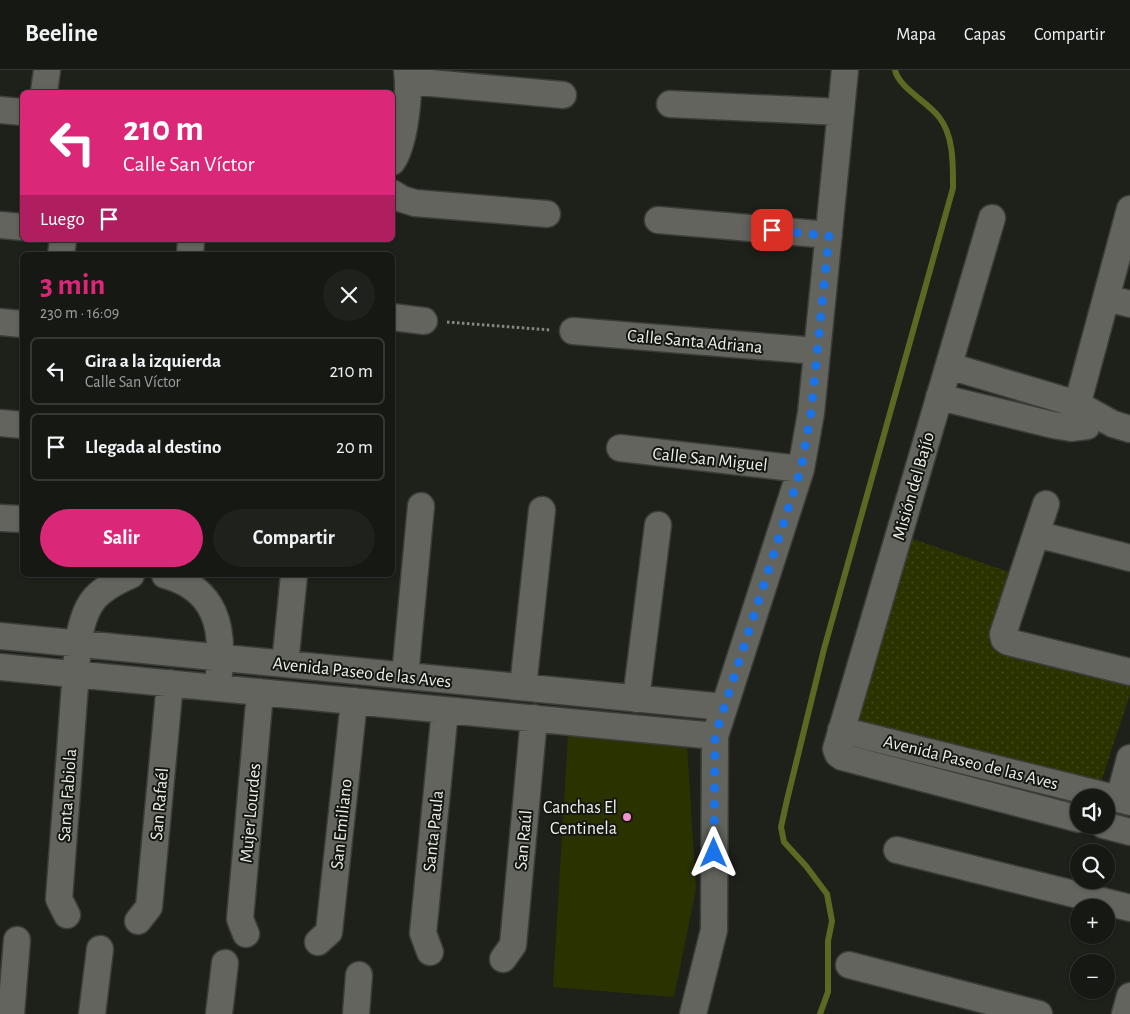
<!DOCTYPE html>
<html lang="es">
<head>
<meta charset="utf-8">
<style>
  body { margin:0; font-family:"Alegreya Sans",sans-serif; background:#1f211d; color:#f1f3f6; height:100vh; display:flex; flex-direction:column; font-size:19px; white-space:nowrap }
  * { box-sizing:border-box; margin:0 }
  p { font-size:16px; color:#9ea0a0 }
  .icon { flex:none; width:28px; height:28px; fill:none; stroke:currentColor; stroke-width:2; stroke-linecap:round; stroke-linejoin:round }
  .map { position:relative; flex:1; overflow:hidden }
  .details { position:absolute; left:20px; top:182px; width:375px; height:325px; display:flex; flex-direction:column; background:#161814; border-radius:8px; box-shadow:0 1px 4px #0004,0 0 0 1px #353734 }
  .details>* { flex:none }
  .banner { position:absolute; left:20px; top:20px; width:375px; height:152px; border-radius:8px; box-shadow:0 1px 4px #0004,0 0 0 1px #353734; background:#db2777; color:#fff; overflow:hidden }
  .tools { position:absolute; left:1070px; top:719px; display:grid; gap:10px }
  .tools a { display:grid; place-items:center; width:45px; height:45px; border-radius:50%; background:#161814; box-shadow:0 1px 4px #0004,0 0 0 1px #353734; font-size:25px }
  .pin { position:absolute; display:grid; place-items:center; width:42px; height:42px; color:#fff; margin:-21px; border-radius:10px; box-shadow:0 2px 8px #0006 }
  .me { position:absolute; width:55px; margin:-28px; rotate:0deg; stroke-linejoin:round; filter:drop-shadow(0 0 4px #0008) }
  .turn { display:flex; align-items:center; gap:18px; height:105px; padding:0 20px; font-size:22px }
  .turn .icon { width:65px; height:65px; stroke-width:2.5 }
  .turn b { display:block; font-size:35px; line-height:42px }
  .then { display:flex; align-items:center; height:48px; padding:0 20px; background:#0003; gap:10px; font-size:19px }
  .round { display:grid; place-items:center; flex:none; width:52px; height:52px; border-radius:26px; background:#1f211d }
  .overview { display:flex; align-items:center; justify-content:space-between; height:85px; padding:0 20px }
  h1 { font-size:30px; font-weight:600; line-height:38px; color:#db2777 }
  .button { display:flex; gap:10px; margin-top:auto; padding:10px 20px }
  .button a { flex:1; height:58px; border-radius:30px; background:#db2777; color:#fff; font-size:20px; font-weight:600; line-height:58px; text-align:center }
  .button a+a { background:#1f211d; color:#f1f3f6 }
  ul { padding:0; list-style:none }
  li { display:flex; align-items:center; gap:15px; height:68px; margin:0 10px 8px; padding:0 10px; border:2px solid #353734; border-radius:8px }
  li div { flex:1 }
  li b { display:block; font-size:19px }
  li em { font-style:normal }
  header { display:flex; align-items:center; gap:30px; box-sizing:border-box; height:70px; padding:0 25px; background:#161814; border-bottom:1px solid #353734 }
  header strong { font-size:24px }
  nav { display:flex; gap:28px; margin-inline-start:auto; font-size:18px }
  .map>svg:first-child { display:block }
</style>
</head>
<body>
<header>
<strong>Beeline</strong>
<nav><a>Mapa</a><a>Capas</a><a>Compartir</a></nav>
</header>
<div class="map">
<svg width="1130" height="944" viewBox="0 0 1130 944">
  <defs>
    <pattern id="grass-dots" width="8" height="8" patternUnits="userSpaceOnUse" patternTransform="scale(1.25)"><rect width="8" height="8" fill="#2a3300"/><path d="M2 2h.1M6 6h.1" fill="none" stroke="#3f4719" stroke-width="1.8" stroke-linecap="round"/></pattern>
  </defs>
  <rect width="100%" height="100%" fill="#1e201a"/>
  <path fill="url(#grass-dots)" d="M910,468L1012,503L997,573L1130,610V624L1101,712L855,652Z"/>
  <path fill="#2a3300" d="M568,664L687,676L696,819L674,927L553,917Z"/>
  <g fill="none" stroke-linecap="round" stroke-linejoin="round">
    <path stroke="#5b6922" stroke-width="6" d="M820,944L828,922V871L832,851L827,824L806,796L784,772L781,757L787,730L824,579L953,118C953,95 954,66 939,47C928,32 899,18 895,0"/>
    <g stroke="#3b3d38" stroke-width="29">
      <path id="minor" d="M409,11L563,25
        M44,22L47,0
        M670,34L841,42
        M0,40L22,42
        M392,92C405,74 410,22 407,0
        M392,123L402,129L415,133L547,144
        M992,148L836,679L838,684L842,687L1079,749
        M658,150L829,165
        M0,155L22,157
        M61,185L63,170
        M190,185L191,170
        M1106,228L1130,234
        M392,247L424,251
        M0,252L22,254
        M573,261L817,281
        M949,296L1077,334L1113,354L1130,359
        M939,327L1053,355L1071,358L1087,356
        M0,353L22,355
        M1071,358L1130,139
        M620,378L801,399
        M1046,434L1003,564L1004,569L1008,572L1130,602
        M0,448L22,449
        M1036,464L1130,488
        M165,505C216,519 224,557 219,604
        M0,566L724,637
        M285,594L294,505
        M0,597L715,666
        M405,606L421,436
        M523,617L542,440
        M636,629L658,455
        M841,660L1130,732
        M1119,729L1130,688
        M1103,755L1130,762
        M897,780L1130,838
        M67,845L59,829L78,574C84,534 94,521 131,505
        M138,851L149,837L170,613
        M246,864L240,849L260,622
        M318,872L329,862L354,631
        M430,882L423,863L445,640
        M503,889L513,875L534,648
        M849,895L1039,944
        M11,944L17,870
        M92,944L100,879
        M219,944L225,893
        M356,944L359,905
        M693,944L714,860L715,666L801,399L811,343L845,0
        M1125,944L1130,926"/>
    </g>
    <path stroke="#858781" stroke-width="3" stroke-dasharray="2.5 2.5" stroke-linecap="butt" d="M447,252L550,260"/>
    <use href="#minor" stroke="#62645d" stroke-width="26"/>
  </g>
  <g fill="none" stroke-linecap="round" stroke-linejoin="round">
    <path stroke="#1a73e8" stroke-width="9" stroke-dasharray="0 16.2" d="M714,783L715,666L801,399L811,343L829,166L772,160"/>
  </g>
  <circle fill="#f590d1" stroke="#151711" stroke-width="2" cx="627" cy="747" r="5"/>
  <g text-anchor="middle" stroke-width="4" stroke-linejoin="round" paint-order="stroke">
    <g font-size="18" fill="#eef0eb" stroke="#151711">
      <text transform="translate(695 271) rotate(5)" y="6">Calle Santa Adriana</text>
      <text transform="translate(710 389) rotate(6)" y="6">Calle San Miguel</text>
      <text transform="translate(913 416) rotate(-74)" y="6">Misión del Bajío</text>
      <text transform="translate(362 602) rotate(6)" y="6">Avenida Paseo de las Aves</text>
      <text transform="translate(971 692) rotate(14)" y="6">Avenida Paseo de las Aves</text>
      <text transform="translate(67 725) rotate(-86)" y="6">Santa Fabiola</text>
      <text transform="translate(159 734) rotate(-85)" y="6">San Rafaél</text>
      <text transform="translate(250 743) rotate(-85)" y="6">Mujer Lourdes</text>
      <text transform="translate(341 754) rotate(-84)" y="6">San Emiliano</text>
      <text transform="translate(433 761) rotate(-84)" y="6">Santa Paula</text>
      <text transform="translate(523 770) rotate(-85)" y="6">San Raúl</text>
    </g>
    <g font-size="18" fill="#eef0eb" stroke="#151711" text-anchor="end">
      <text x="617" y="743">Canchas El<tspan x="617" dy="21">Centinela</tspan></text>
    </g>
  </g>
</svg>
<div class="tools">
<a><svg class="icon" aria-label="sound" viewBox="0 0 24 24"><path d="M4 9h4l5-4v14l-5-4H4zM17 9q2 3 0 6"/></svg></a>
<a><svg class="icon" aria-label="search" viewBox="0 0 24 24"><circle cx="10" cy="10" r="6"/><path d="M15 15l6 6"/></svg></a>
<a>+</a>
<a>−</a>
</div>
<div class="pin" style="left:772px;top:160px;background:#d93025"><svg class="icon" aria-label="arrive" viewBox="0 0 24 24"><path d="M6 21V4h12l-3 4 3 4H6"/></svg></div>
<svg class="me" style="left:714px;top:783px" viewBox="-20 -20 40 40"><path d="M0-17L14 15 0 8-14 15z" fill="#1a73e8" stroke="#fff" stroke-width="4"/></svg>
<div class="banner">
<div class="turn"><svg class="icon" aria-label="left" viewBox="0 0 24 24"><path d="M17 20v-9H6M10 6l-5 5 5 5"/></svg><div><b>210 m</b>Calle San Víctor</div></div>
<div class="then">Luego<svg class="icon" aria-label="arrive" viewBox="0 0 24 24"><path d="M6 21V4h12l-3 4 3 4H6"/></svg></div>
</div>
<section class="details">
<div class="overview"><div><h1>3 min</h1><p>230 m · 16:09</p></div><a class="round"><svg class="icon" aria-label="close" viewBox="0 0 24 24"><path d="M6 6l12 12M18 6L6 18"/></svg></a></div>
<ul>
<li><svg class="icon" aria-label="left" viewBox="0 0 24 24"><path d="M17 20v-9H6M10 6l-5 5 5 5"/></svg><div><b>Gira a la izquierda</b><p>Calle San Víctor</p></div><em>210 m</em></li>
<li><svg class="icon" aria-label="arrive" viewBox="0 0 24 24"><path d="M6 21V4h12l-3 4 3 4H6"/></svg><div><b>Llegada al destino</b></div><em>20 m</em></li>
</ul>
<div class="button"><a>Salir</a><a>Compartir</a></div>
</section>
</div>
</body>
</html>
